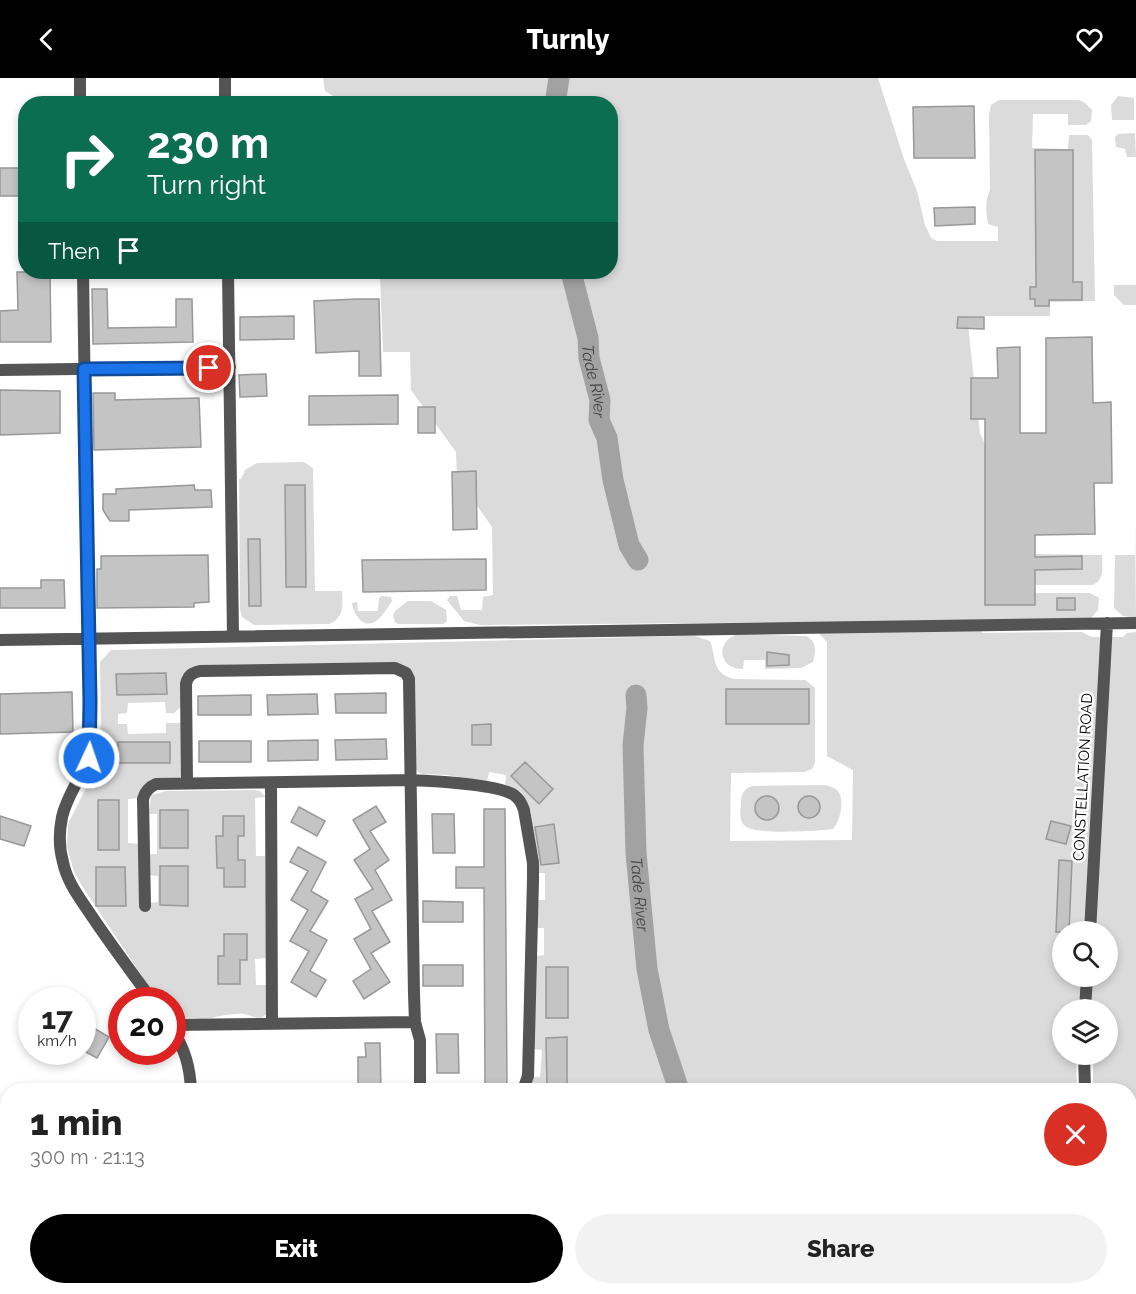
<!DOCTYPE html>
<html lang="en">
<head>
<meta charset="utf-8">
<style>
  body { margin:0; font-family:Raleway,sans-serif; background:#f2f2f2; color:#222; height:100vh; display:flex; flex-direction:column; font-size:22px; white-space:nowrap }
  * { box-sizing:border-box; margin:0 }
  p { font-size:20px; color:#767676 }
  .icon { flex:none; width:33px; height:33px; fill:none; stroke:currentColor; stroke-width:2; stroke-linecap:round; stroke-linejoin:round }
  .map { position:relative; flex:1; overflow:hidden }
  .panel { position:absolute; left:0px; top:1005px; width:1137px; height:212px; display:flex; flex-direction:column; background:#fff; border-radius:24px 24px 0 0; box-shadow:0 3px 9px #0003 }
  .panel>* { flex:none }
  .banner { position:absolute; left:18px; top:18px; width:600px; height:183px; border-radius:24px; box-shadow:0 3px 9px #0003; background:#0b6e4f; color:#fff; overflow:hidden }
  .controls { position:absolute; left:1052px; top:843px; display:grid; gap:12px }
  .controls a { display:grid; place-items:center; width:66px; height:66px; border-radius:50%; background:#fff; box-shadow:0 3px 9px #0003; font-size:30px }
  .speed { position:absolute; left:18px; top:909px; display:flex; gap:12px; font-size:30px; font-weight:700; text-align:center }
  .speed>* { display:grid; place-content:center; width:78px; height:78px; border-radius:50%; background:#fff; box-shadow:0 3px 9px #0003; line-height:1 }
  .speed small { font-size:15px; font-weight:400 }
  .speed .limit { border:9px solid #d22; background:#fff; color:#111 }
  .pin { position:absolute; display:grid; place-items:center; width:51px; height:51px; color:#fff; margin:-26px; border:3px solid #fff; border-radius:50%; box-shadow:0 2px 6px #0007 }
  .me { position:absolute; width:66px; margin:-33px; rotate:3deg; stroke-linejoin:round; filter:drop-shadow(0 0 4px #0008) }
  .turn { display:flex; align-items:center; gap:21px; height:126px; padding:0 30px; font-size:27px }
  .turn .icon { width:78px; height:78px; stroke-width:2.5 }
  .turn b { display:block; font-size:42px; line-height:51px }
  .then { display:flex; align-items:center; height:57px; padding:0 30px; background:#0003; gap:12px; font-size:22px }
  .round { display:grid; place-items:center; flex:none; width:63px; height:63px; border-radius:32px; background:#f2f2f2 }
  .summary { display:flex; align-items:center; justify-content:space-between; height:102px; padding:0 30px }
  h1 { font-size:36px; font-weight:800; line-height:45px }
  .action { display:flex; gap:12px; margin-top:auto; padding:12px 30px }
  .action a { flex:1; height:69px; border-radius:36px; background:#000; color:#fff; font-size:24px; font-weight:800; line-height:69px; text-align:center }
  .action a+a { background:#f2f2f2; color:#222 }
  header { display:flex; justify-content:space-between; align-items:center; height:78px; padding:0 30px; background:#000; color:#fff; font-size:27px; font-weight:800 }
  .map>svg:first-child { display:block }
</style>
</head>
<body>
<header><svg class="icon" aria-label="back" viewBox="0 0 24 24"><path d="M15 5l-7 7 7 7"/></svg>Turnly<svg class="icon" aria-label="heart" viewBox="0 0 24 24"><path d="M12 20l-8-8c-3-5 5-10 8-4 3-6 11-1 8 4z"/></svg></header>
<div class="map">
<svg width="1136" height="1216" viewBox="0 0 1136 1216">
  <rect width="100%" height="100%" fill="#fff"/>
  <path fill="#dbdbdb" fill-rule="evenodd" d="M323,0H878L904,81L917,113L925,147L931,160L937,163H998V149L988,146C986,136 985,121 990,112L989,37L991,27L999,22H1079L1084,24L1092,32L1091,43L1086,47H1068V36H1033L1032,70L1068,71L1069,57H1088L1092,62L1095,223L1050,224V238H967L980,355L1034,476L1102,477C1102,489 1105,501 1093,507H1034L1035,515H1090L1099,520L1098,532L1091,540L982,542V555L1072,554H1082L1092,559H1123L1127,555L1136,554V1216H1118L1117,1209H1130V1012H1093V977L1107,976V932H1062V976L1076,977L1077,1012H527L532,999H540L542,972L534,971L536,878L544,877V850H536V822H545V795H536L531,733L528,726L521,714L505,707L506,697L489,694L487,704L447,697L422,696L417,693L413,685L410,595L192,589L182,597V628L174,635H166L165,624L128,625L127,635L118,636V646H127L128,656L166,655V645H182V694L180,701L139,720L128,721V765L140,766L141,832H148L149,825L158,824V798L149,797V776H157V736H149L151,717L166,713L252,712L260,713L266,719L255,720L256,778H265L267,880L255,881L256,907H267C267,915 270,930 266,936C260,944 251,937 244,936C233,935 221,938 211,940C199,942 184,940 173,937L172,922H158L82,808L74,794L67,769L68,746L98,686L101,655L100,584L111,572L682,558H695L710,563C717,581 711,595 734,601L805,602L815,610V685L812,691L804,694L731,695L730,763L852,762L853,692L827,678V564L808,544L480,547L464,543L447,522L450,518H457L461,532H482L483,519L493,517L492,449L457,399L456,374L411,312L410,274H383L380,198H352V194H610V26L345,25L325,13ZM1062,854H1107V898H1062Z
    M1118,18L1134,20V42H1112L1111,27Z
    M1135,55L1136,79H1127L1125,71L1116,69L1115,59L1118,56Z
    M1114,207H1136V227H1124L1114,217Z
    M304,384L313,390L315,513H342C343,527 344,540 329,546L254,547L242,539L240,531L239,401H241L245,392L257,385Z
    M1135,442L1136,540L1123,538L1114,530L1115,477H1135Z
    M382,518L391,519L392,523C388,529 382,539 376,543C363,552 353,535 352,525L357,524L358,533H378L379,520Z
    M408,523H431L446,532L447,543L443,546H398L395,544L393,537L395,533Z
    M738,556L806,558C817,563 816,574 813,584L801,590L765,591V582H744L743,591C718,591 715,563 738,556Z
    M824,707C828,708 834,709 838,713C845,723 840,743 833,751C819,753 754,757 745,748C739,743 740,734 741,726C741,717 743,711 752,708Z
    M488,1209H921L916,1216H686L674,1209L566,1210V1215L494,1216L490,1215Z
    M970,1209H1063L1064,1213H1072V1209H1104L1105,1216L1080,1214V1216H963Z"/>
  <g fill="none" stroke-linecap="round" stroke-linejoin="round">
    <g stroke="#a2a2a2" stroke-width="21">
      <path d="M555,26L559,0"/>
      <path id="s1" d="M571,194L588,260L589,280L600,322L599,342L607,360L613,402L629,467L638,482"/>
      <path id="s2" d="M636,617L637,630L633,667L636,775L647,891L659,952L679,1012"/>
      <path d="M815,1209L827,1216"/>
    </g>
  </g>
  <path fill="#c4c4c4" stroke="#989898" stroke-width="1.5" d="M974,28L975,80H914L913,29Z
    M1035,72H1073V204H1082V222H1049V228H1035V221H1030V209H1036V201Z
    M0,90H26V118H0Z
    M975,129V146L935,148L934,130Z
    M17,194H50L51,264H0V233L18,232Z
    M92,211H107L108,250L176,249V221H192L193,264L93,266Z
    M357,221H379L381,298H359V273L316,275L314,223Z
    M294,238V261L240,262V239Z
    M958,239H984V251L957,250Z
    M1092,259L1093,325L1111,324L1112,405H1094L1095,456L1035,457V479L1082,478V491L1035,492V527H985V341H971V300H998L997,270L1020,269V355H1046V260Z
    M266,296L267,318L240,319L239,297Z
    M0,312L60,313V355L0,357Z
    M93,315H115V322L199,320L201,369L94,372Z
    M398,317V346L309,347V318Z
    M418,329H435V355H418Z
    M476,393L477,451L453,452L452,394Z
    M194,407L195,412H211L212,429L129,432V443H110L103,432V416H116V411Z
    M285,407H305L306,509H286Z
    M248,461H260L261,528H249Z
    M208,477L209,524L194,525V529L97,530V491H101V478Z
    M486,481V512L363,514L362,482Z
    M41,502H64L65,530H0V510H41Z
    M1057,520H1075V532H1057Z
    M767,574L789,577V587L767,588Z
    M166,595L167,616L117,617L116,596Z
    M726,611H809V646H726Z
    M72,614L73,654L0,656V616Z
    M386,615V635H336L335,616Z
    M317,616L318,636L268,637L267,617Z
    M251,617V637H198V618Z
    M491,646V667H472V647Z
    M386,661L387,681L336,682L335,662Z
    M318,662V682L268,683V663Z
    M199,663H251V684H199Z
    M118,664H170V685H118Z
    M525,684L553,711L539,726L511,698Z
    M798 729a11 11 0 1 1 22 0a11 11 0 1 1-22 0Z
    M755 730a12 12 0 1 1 24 0a12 12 0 1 1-24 0Z
    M98,722H119V772H98Z
    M376,728L386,744L370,753L389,782L375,792L392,822L372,833L390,864L371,875L390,904L364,921L353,903L371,891L354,861L371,851L355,821L373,811L354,782L370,771L353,742Z
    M299,729L325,743L317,758L291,744Z
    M484,731H505L507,1009H485L484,810H456V789H484Z
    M160,732H188V770H160Z
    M432,736H454L455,775H433Z
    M0,738L31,748L24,768L0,761Z
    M223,738H244V758H238V782H245V809H224V790H217L216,758H223Z
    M1051,743L1071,748L1066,766L1046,761Z
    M554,746L559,785L541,787L535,749Z
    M298,769L326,784L311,813L328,823L310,853L327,862L310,893L326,902L316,919L291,904L309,873L290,863L308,832L291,822L308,793L290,784Z
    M1059,782L1072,783L1069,854H1056Z
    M160,788H188V828L160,827Z
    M96,789H125L126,828H96Z
    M423,823L463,824V844H423Z
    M224,856H247V882H240V906H218V878H224Z
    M423,887H463V908H423Z
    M546,889H568V940H546Z
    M82,943L109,959L97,980L82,972Z
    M436,956H458L459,995H437Z
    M567,959V1009L547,1010L546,960Z
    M365,965H380L381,1012H358V979H366Z"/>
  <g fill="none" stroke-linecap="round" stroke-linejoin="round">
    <path stroke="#545454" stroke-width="12" d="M80,0V26
      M225,0V26
      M83,194L90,667C87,694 68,713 62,739C59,754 59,770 63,784C67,805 82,823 93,840C112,868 132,895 152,922
      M228,194L233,558
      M0,292L230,289
      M0,562L1136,545
      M187,705L186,606C188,597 192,595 200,593L395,590L406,595L409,601L414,916L415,944L420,962V1012
      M271,705L272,946
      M145,828L143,721C145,713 149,709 156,706L411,702C433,703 497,706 514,717C520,721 522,726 524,732L533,785V801L528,998L523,1012
      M1090,854L1107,545
      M1085,932L1087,898
      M172,947L415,944
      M172,951C185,971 190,989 191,1012
      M1084,976L1085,1012
      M188,1209V1216
      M1109,1209L1110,1216
      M420,1216L421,1209"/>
  </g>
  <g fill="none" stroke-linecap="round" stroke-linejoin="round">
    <g stroke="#114b97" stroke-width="15">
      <path id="route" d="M89,680L90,624L84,291L209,290"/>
    </g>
    <use href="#route" stroke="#1a73e8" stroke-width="10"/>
  </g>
  <g text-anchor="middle" stroke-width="5" stroke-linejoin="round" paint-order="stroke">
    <g font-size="15" fill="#000" stroke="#fff">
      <text transform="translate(1083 699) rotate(-87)" y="5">CONSTELLATION ROAD</text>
    </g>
    <g font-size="16" font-style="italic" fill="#434343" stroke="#fff">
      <text dy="6" stroke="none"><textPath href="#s1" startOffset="112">Tade River</textPath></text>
      <text dy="6" stroke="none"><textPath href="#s2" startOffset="200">Tade River</textPath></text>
    </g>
  </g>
</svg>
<div class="controls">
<a><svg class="icon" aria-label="search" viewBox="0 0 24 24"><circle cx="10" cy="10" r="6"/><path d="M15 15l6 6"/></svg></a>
<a><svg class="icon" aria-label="layers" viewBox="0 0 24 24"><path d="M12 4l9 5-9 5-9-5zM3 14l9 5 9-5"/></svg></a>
</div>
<div class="speed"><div>17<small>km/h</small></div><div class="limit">20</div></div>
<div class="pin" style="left:209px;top:290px;background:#d93025"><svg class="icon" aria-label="arrive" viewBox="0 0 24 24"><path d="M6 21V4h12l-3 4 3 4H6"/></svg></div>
<svg class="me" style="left:89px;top:680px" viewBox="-20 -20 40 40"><circle r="17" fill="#1a73e8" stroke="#fff" stroke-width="3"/><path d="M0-11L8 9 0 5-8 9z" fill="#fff"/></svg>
<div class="banner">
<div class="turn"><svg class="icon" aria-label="right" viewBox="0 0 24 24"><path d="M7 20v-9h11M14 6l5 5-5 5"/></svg><div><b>230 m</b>Turn right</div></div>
<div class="then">Then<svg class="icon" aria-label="arrive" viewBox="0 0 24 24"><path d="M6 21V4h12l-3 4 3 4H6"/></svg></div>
</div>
<section class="panel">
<div class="summary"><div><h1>1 min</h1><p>300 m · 21:13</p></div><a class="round" style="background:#d93025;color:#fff"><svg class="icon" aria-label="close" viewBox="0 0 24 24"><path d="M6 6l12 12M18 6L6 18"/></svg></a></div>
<div class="action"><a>Exit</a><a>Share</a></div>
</section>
</div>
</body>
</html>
